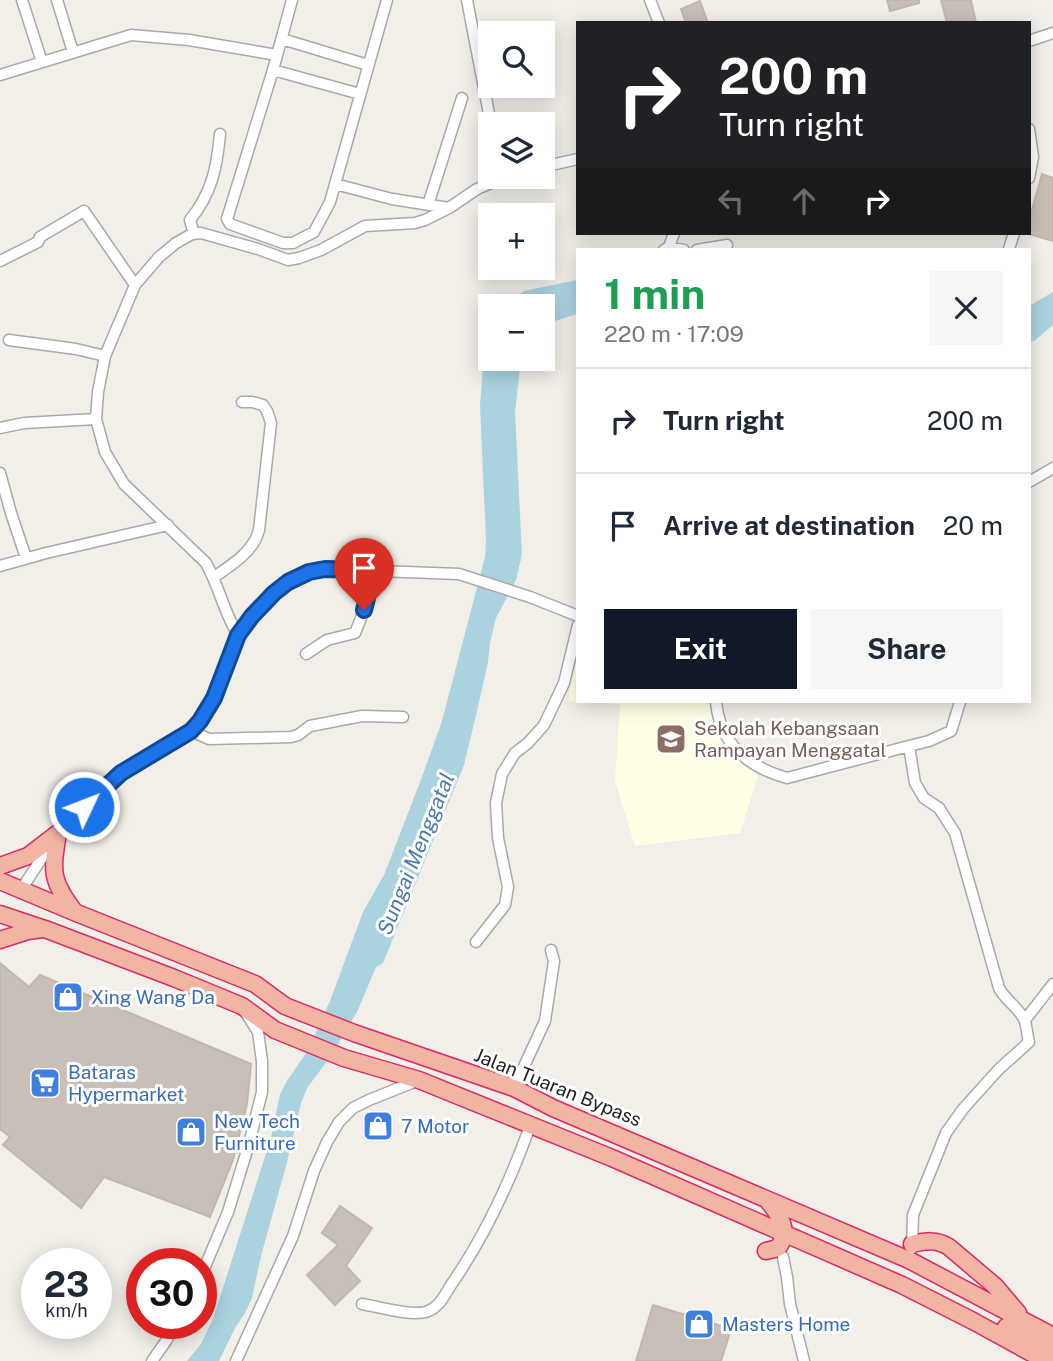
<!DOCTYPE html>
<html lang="en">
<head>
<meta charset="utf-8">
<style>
  body { margin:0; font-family:"Public Sans",sans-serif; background:#f6f6f7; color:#1f2937; height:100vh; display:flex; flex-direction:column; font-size:26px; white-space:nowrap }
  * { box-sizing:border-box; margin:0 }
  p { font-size:23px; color:#747a83 }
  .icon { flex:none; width:38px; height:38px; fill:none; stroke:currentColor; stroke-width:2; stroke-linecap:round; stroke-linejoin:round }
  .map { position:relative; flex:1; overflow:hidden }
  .drawer { position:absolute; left:576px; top:248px; width:455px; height:455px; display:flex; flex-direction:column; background:#fff; border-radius:0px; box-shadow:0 4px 18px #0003 }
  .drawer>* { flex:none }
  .hud { position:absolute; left:576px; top:21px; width:455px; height:214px; border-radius:0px; box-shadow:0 4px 18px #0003; background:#202124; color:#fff; overflow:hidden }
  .fabs { position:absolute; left:478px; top:21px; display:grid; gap:14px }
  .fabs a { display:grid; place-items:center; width:77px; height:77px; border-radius:0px; background:#fff; box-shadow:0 4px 18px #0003; font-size:35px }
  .speed { position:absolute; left:21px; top:1248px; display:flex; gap:14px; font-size:35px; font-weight:700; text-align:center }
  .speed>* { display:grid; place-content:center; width:91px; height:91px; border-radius:50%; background:#fff; box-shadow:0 4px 18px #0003; line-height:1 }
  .speed small { font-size:18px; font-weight:400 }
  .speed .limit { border:10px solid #d22; background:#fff; color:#111 }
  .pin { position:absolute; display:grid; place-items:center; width:60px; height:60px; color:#fff; margin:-72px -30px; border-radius:50% 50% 50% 0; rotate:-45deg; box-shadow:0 0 7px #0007 }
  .pin .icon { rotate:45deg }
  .me { position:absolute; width:77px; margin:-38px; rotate:47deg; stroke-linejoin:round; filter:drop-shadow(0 0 5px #0008) }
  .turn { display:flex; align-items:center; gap:24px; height:147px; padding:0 28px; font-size:32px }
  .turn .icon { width:91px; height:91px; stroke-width:2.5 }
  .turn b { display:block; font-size:49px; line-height:60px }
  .lanes { display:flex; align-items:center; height:66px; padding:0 28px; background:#0003; justify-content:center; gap:35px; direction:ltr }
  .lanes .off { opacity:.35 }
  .round { display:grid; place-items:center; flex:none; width:74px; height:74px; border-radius:0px; background:#f6f6f7 }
  .headline { display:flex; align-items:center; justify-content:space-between; height:119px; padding:0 28px }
  h1 { font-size:42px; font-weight:700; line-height:52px; color:#1e9e55 }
  .action { display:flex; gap:14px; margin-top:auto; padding:14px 28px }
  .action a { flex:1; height:80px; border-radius:0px; background:#111827; color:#fff; font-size:28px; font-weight:700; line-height:80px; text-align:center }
  .action a+a { background:#f6f6f7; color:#1f2937 }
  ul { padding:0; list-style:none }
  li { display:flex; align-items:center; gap:21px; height:105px; padding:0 28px; border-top:2px solid #e0e1e3 }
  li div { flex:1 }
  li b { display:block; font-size:26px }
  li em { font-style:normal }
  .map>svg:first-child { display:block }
</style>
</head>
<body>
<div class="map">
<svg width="1053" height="1361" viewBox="0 0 1053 1361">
  <rect width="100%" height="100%" fill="#f2efe9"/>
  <path fill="#ffffe5" d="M577,641L578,702H713L716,725L733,752L758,776L740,833L635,846L615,781L620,704L569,701L570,671Z"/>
  <path fill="#aad3df" d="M577,280V314L552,322L543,328L542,306H502L524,291Z
    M1053,292V325L1034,341L1029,342V306Z
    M490,325V359H521L515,412L522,555L516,580L496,618L490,643L488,662L477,711L464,765L383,963L376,967L357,1012L331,1056L307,1088L301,1103L286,1166L261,1256L252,1298L245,1313L235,1328L219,1361H187L201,1344L213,1319L271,1138L280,1094L287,1081L308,1050L330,1001L363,912L384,875L422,777L442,721L485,557L486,541L480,405L485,340Z"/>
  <path fill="#c7bfb8" stroke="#c4b6ab" stroke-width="2" d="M887,0H919V3L890,11Z
    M941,0H971L976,23H947Z
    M700,1L708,23H686L681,9Z
    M1042,174L1053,178V241L1029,234V212L1031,213Z
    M0,963L29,987L40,975L251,1064L247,1104L233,1160L210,1217L104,1177L81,1208L3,1145L10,1137L0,1129Z
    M340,1206L372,1228L346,1266L360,1281L335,1305L307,1275L338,1245L322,1233Z
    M653,1305L731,1329L721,1361H636Z"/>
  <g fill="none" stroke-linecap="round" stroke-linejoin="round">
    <g stroke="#a9a9a9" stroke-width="13">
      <path id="minor" d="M22,0L42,62
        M57,0L73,52
        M292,0L273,70L227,219L230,224L283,243H293L314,232L330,202L387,0
        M467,0L491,124
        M650,0L659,23
        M282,39L368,65
        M1029,41L1053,33
        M273,70L360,94
        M0,75L131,35L189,40L277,55
        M1029,129L1033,157L1029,178
        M542,167L578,159
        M335,184L392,199L449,208
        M428,205L462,98
        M194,234L190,220C212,193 217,167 220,134
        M669,247L684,250
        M1009,249L1014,233
        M664,250L669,247L674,233
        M697,250L727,245
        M0,261L38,242L40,237L84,211L135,285
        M9,340L76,349L105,356
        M0,428L24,423L96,419
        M0,473L11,513L26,558
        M1029,482L1053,468
        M0,566L46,553L168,525
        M214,577C232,565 254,551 259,530L271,423L267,411L263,405L252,402H242
        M238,635C224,613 219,586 206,563L124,484L105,452L96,419L98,392L105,356L135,285L159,257L176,243L192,234L201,233L258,249L288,260L299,258L321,250L365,226L415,223L425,220L449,208L477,189L505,177
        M306,654L327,640L355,633C363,613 374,591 365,570
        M716,702C720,744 748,767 787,778L909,746L915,783L924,798L939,808L955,833L999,988C1005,1000 1018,1007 1024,1019C1027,1026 1027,1035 1029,1042L999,1069L963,1109L946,1133L913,1215L912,1248
        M191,731L209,739L291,737L298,735L310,726L362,716L403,717
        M909,746L929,741L951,731L960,702
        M21,890L58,833L70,820L121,773L191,731L200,721L214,698L238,635L252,616L267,600L288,582L309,572L325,569L459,574L530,597L578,616
        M476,942L505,905L508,887L498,838L496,803L502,774L515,753L528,743L544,725L564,683L578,625
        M1025,1020L1053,984
        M514,1088L545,1021L554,961L551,950
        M783,1257L787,1277L790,1304L804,1361
        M201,1276L228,1212L249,1144L262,1092V1061L258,1032L246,1013
        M362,1304C380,1307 409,1316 426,1312C439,1308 445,1295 451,1285C485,1236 510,1182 530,1126
        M152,1361L166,1341L176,1323
        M236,1361L293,1236L314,1171L327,1142L339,1122L353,1108L369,1100L419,1080"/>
    </g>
    <g stroke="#dc2a67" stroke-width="19">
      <path id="trunk" d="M58,833C52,870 50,880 74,911
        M0,866L28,856L58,833
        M0,881L74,912L255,984L285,1006L354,1033L514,1088L553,1108L909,1260L1053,1336
        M0,914L45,929L174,978L242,1006L275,1030L344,1058L419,1080L612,1158L902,1285L973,1321L1046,1361
        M0,940L28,931L42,929
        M912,1244C926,1241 936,1239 949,1247L995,1286L1018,1313
        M766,1251L778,1248C791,1230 779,1214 767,1200
        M1006,1327L1053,1352"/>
    </g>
    <use href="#minor" stroke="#fff" stroke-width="10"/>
    <use href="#trunk" stroke="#f2b4a3" stroke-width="16"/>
  </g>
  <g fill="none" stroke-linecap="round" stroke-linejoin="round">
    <g stroke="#114b97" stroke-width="18">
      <path id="route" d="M84,807L121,773L191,731L200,721L214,698L238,635L252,616L274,593L288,582L309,572L325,569L365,570C371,584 368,596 364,610"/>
    </g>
    <use href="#route" stroke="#1a73e8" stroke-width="12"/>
  </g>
  <defs>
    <g id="school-square" transform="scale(1.575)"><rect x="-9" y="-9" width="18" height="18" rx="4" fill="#8d6e63" stroke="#fff"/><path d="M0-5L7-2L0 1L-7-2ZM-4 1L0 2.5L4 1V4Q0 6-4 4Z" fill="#fff"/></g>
    <g id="shop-square" transform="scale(1.575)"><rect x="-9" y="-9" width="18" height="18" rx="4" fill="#3f7fe0" stroke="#fff"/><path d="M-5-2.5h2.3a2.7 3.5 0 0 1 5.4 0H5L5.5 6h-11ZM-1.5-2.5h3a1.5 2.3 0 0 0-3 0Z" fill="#fff"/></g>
    <g id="supermarket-square" transform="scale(1.575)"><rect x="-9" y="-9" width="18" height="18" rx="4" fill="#3f7fe0" stroke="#fff"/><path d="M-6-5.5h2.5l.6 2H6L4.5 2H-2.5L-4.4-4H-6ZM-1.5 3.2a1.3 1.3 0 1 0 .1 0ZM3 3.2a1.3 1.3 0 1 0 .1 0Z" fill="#fff"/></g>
  </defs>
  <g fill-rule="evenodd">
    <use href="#school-square" x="671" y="739"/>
    <use href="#shop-square" x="68" y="997"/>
    <use href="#supermarket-square" x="45" y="1083"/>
    <use href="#shop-square" x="378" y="1126"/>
    <use href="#shop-square" x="191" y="1132"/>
    <use href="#shop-square" x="699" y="1324"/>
  </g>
  <g text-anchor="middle" stroke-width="6" stroke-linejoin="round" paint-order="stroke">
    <g font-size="19" fill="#785e54" stroke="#fff" text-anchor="start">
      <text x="694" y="735">Sekolah Kebangsaan<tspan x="694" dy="22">Rampayan Menggatal</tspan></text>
    </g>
    <g font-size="19" fill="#366cbe" stroke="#fff" text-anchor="start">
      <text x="91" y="1004">Xing Wang Da</text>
      <text x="68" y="1079">Bataras<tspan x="68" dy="22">Hypermarket</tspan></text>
      <text x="214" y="1128">New Tech<tspan x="214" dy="22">Furniture</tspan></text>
      <text x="401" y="1133">7 Motor</text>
      <text x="722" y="1331">Masters Home</text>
    </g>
    <g font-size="19" fill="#222" stroke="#fff">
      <text transform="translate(558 1087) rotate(22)" y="7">Jalan Tuaran Bypass</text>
    </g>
    <g font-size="21" font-style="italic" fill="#4a7aab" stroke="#fff">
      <text transform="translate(416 854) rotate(-68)" y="7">Sungai Menggatal</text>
    </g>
  </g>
</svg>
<div class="fabs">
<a><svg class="icon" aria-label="search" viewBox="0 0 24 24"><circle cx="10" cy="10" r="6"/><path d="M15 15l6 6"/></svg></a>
<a><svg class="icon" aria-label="layers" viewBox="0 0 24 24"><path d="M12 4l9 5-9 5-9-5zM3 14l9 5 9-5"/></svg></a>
<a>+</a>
<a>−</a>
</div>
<div class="speed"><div>23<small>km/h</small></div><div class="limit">30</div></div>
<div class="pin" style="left:364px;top:610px;background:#d93025"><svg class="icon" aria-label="arrive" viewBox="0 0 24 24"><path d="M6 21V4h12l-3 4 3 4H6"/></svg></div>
<svg class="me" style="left:84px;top:807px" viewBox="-20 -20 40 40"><circle r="17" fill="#1a73e8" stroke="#fff" stroke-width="3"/><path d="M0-11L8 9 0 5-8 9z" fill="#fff"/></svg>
<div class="hud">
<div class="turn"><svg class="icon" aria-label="right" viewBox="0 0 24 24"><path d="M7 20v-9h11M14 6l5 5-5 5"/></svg><div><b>200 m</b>Turn right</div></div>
<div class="lanes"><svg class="icon off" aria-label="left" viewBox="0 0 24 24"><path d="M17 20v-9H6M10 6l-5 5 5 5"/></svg><svg class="icon off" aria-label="ahead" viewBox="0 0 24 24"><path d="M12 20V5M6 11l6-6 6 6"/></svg><svg class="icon" aria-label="right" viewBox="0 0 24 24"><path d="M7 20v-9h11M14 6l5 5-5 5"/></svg></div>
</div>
<section class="drawer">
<div class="headline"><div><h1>1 min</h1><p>220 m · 17:09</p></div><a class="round"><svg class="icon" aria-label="close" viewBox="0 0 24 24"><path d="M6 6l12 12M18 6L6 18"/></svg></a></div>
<ul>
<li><svg class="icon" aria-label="right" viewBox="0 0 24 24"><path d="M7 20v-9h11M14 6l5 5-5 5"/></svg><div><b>Turn right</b></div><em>200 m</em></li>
<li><svg class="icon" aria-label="arrive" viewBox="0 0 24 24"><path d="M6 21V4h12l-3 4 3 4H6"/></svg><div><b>Arrive at destination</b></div><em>20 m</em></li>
</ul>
<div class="action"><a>Exit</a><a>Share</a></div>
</section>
</div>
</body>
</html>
